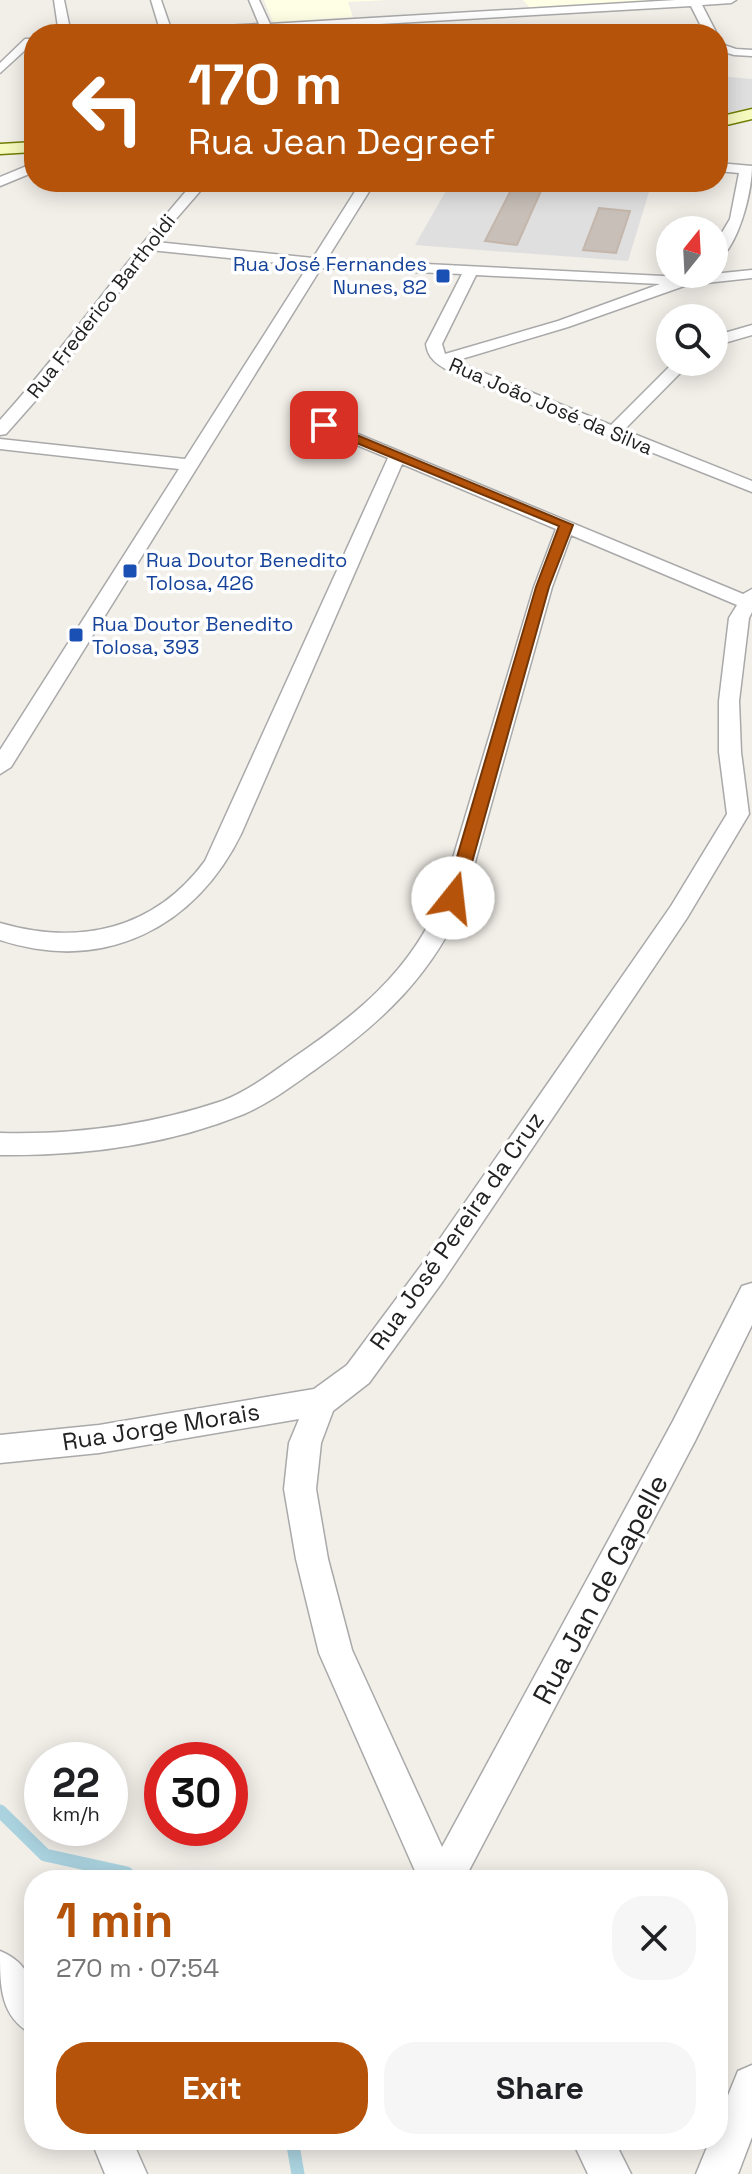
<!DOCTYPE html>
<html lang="en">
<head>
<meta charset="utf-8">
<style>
  body { margin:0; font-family:"Space Grotesk",sans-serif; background:#f6f6f6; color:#202124; height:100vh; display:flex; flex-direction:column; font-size:30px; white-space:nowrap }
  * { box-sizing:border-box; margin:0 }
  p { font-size:26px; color:#757577 }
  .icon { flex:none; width:44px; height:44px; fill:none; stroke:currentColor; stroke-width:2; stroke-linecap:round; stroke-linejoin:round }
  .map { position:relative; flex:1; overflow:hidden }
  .drawer { position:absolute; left:24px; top:1870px; width:704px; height:280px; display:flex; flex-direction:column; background:#fff; border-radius:32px; box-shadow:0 4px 20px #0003 }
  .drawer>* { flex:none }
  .hud { position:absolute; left:24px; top:24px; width:704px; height:168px; border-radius:32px; box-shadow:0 4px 20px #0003; background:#b45309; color:#fff; overflow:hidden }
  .needle { width:52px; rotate:18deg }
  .controls { position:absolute; left:656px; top:216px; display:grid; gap:16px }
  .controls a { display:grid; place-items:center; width:72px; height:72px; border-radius:50%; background:#fff; box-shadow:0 4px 20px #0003; font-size:40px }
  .speed { position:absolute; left:24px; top:1742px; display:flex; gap:16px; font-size:40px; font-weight:700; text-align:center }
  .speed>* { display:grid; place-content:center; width:104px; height:104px; border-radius:50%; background:#fff; box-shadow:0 4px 20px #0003; line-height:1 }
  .speed small { font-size:20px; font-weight:400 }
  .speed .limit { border:12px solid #d22; background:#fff; color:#111 }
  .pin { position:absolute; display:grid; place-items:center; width:68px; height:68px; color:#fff; margin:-34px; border-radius:16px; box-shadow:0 4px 12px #0006 }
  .me { position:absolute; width:88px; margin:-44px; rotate:16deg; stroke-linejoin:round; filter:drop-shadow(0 0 6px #0008) }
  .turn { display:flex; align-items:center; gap:28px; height:168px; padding:0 32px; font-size:36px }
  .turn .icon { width:104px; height:104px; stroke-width:2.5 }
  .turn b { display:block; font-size:56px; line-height:68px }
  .round { display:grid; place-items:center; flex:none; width:84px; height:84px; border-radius:32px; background:#f6f6f6 }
  .head { display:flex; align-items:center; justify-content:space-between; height:136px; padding:0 32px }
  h1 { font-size:48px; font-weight:700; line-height:60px; color:#b45309 }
  .cta { display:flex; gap:16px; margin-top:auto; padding:16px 32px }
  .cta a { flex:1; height:92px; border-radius:32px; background:#b45309; color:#fff; font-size:32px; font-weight:700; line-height:92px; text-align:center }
  .cta a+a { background:#f6f6f6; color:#202124 }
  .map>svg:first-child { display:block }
</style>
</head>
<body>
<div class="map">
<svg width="752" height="2174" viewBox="0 0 752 2174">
  <rect width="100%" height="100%" fill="#f2efe9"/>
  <path fill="#e0dfdf" d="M718,76L752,79V107L718,115Z
    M451,182H652L628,261L415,245Z"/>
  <path fill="#ffffe5" d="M264,0H388L348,2L353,17L273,22Z
    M523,0H653L654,1L530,8Z"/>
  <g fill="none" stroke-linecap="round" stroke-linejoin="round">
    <path stroke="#aad3df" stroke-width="13" d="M0,1811L45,1855L127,1873L132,1880
      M292,2140L298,2174"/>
  </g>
  <path fill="#c7bfb8" stroke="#c4b6ab" stroke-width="2" d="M515,182H545L517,245L485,241Z
    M599,208L630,211L616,253L583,250Z"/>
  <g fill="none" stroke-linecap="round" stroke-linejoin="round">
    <g stroke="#a9a9a9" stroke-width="3">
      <path id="street" d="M54,0H64L71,34H59Z
        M151,0H161L171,29L259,24L249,0H259L270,24L676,0H736L731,3L702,5L717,34H705L691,6L204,34H141L160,30Z
        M25,39H33L34,42L0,73V63Z
        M718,43L736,49L752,50V56L734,55L718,50Z
        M34,163V172L0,186V177Z
        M718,163L752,166C752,191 738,252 714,262V246L730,219L739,173L718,171Z
        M194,182H208L156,242L313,258L361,182H375L327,259L683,277L752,270V278L687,285L568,327L455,361L611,425L674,362H691L624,430L752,481V492L454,374C441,366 428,361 426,344L462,274L321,268L11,767L0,774V750L179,469L0,449V439L185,459L308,266L150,250L52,382L6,434L0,435V420C69,344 126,259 194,182ZM476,275L660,284L558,321L445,354L442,344Z
        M752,325V335L714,346V336Z
        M324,420L743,594L752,589V612L749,618L739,701L741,752L749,814L687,918L443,1281L369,1383L333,1411L321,1443L316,1489L328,1559L352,1650L442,1847L673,1421L742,1286L752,1283V1325L695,1441L464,1880H419L319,1653L296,1559L284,1489L289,1443L299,1419L99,1453L0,1463V1435L99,1425L314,1389L347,1365L423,1263L671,906L727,814L719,752V701L729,618L737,605L571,535L552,587L465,898C434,974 382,1022 316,1069C293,1085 270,1103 244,1114C168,1145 82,1156 0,1155V1133C76,1135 150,1125 222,1101C246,1092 269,1075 290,1060C355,1016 411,972 441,898L534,587L556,529L402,464L242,832C196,928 104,974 0,940V923C79,946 154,930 205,861L388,458L318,429L316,425Z
        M0,1951C39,1967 34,1999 34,2035C0,2018 0,1987 0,1951Z
        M752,2065V2137L738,2174H696L710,2140H718V2120L738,2071Z
        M91,2140H132L147,2174H105Z
        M572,2140H614L631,2174H588Z"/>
    </g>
    <g stroke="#707d05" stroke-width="3">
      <path id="secondary" d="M752,109V119L718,127V117Z
        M34,142V152L0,154V144Z"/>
    </g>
    <use href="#street" fill="#fff" fill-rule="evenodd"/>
    <use href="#secondary" fill="#f7fabf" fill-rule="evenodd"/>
  </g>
  <path fill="#b45309" stroke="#753606" stroke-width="2" d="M320,423H328L573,525L549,587L462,898L453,904L445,898L536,587L559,526L320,428Z"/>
  <g fill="#1a4fb4" stroke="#fff" stroke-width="3">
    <rect x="435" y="268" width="16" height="16" rx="4"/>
    <rect x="122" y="563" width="16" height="16" rx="4"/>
    <rect x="68" y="627" width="16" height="16" rx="4"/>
  </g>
  <g text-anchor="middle" stroke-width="7" stroke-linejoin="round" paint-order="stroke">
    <g font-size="20" fill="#164399" stroke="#fff" text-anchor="start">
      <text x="427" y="271" text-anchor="end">Rua José Fernandes<tspan x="427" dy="23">Nunes, 82</tspan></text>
      <text x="146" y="567">Rua Doutor Benedito<tspan x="146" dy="23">Tolosa, 426</tspan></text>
      <text x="92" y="631">Rua Doutor Benedito<tspan x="92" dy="23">Tolosa, 393</tspan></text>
    </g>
    <g font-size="20" fill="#222" stroke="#fff">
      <text transform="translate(101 306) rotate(-52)" y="7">Rua Frederico Bartholdi</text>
      <text transform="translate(551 406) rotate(23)" y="7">Rua João José da Silva</text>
    </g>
    <g font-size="24" fill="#222" stroke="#fff">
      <text transform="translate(457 1231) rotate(-55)" y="8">Rua José Pereira da Cruz</text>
      <text transform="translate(161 1427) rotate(-9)" y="8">Rua Jorge Morais</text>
    </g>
    <g font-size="28" fill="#222" stroke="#fff">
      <text transform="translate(600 1589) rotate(-62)" y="10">Rua Jan de Capelle</text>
    </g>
  </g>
</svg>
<div class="controls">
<a><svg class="needle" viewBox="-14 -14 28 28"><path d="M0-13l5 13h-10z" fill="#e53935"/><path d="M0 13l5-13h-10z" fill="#757577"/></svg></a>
<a><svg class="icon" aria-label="search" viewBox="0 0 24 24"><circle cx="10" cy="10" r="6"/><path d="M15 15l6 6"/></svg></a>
</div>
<div class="speed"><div>22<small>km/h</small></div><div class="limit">30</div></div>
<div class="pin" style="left:324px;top:425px;background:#d93025"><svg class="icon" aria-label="arrive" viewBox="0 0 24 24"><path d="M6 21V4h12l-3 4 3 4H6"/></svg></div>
<svg class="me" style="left:453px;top:898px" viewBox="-20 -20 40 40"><circle r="19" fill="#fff"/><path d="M0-13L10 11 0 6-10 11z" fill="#b45309"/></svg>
<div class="hud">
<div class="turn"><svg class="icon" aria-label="left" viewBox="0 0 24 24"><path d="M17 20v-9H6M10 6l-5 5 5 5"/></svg><div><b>170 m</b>Rua Jean Degreef</div></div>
</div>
<section class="drawer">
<div class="head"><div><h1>1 min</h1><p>270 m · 07:54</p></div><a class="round"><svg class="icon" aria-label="close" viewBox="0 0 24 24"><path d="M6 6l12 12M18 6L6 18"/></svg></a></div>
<div class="cta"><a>Exit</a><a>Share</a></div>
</section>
</div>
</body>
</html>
